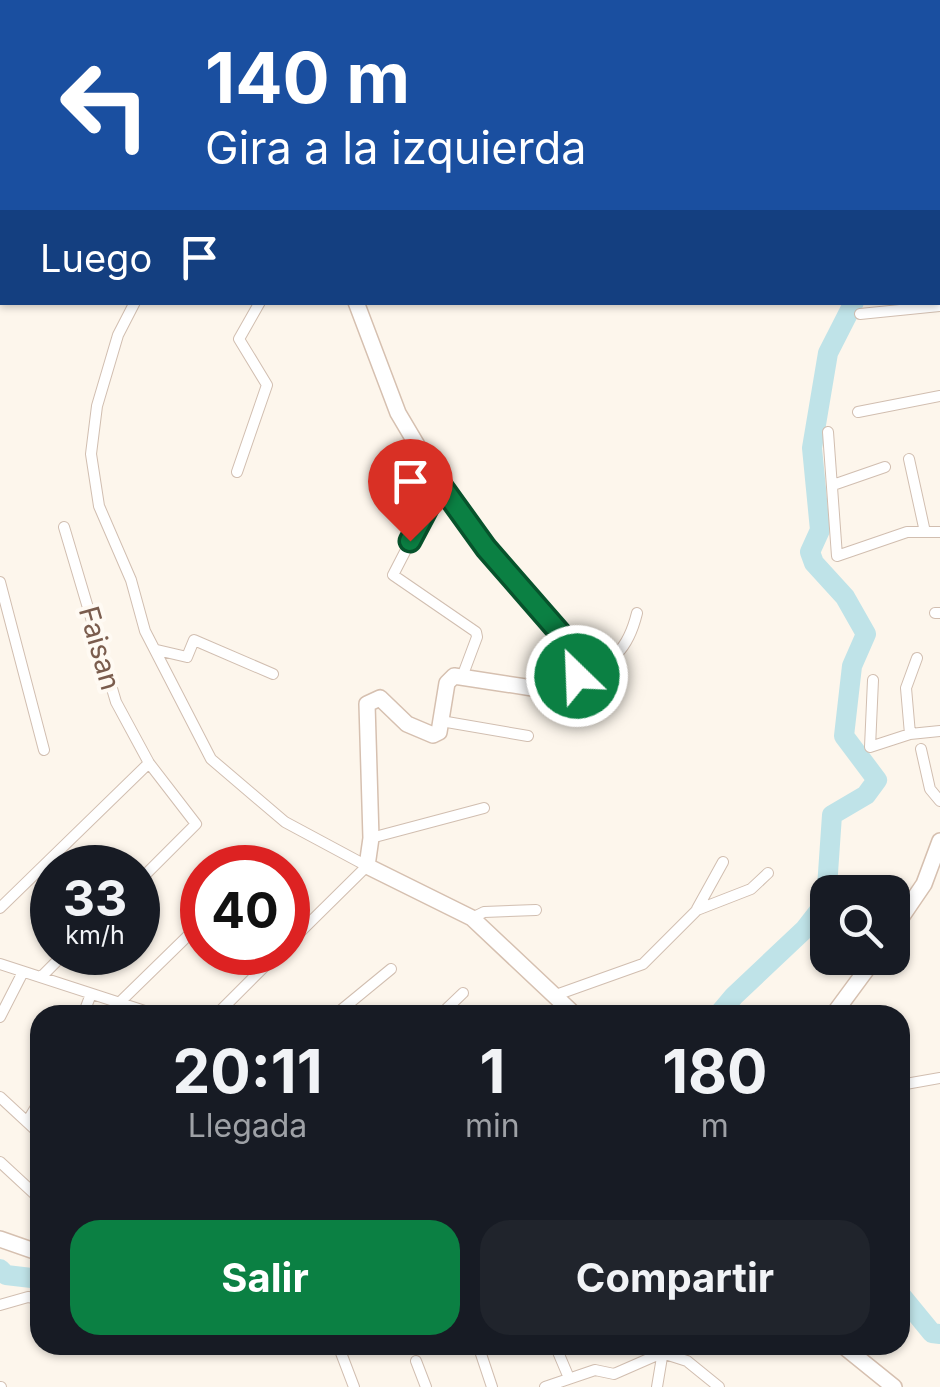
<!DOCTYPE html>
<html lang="es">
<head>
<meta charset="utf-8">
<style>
  body { margin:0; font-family:Inter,sans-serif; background:#20242c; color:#f1f3f6; height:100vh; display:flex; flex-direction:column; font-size:38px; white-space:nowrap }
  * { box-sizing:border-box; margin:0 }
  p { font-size:32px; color:#9ea1a6 }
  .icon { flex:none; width:55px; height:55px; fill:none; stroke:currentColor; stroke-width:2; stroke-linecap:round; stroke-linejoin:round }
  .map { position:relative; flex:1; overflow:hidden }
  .drawer { position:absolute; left:30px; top:1005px; width:880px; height:350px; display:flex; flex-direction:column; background:#171b24; border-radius:30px; box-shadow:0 2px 8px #0004 }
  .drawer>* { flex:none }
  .hud { position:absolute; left:0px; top:0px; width:940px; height:305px; box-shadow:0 2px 8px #0004; background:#1a4fa0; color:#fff; overflow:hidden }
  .controls { position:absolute; left:810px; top:875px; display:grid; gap:20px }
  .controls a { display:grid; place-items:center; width:100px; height:100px; border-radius:20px; background:#171b24; box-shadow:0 2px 8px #0004; font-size:50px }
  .speed { position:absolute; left:30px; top:845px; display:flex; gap:20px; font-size:50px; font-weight:700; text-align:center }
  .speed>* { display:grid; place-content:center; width:130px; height:130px; border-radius:50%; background:#171b24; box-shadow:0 2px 8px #0004; line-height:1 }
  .speed small { font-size:25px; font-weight:400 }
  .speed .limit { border:15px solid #d22; background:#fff; color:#111 }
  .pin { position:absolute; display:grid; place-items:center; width:85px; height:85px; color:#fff; margin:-102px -42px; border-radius:50% 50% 50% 0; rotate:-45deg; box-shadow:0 0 10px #0007 }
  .pin .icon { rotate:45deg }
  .me { position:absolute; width:110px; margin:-55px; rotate:336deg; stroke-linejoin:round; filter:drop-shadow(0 0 8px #0008) }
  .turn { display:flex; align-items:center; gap:35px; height:210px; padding:0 40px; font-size:45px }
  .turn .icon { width:130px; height:130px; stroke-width:2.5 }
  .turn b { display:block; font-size:70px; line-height:85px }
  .then { display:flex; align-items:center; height:95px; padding:0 40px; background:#0003; gap:20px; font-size:38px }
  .eta { display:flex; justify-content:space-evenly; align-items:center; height:170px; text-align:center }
  .eta b { font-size:60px; font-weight:700; line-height:70px }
  .action { display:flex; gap:20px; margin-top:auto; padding:20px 40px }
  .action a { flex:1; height:115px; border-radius:30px; background:#0b8043; color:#fff; font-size:40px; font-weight:700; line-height:115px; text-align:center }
  .action a+a { background:#20242c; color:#f1f3f6 }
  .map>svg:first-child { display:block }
</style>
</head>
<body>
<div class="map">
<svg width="940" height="1387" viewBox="0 0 940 1387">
  <rect width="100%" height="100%" fill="#fdf6ec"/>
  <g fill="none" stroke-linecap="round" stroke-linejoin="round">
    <path stroke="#bfe3e8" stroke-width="20" d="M776,2V0
      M718,1015L734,996L805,929L826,902L832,815L866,795L877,780L844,736L852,666L866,634L845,597L814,563L810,552L820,530L812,448L828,353L854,302
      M0,1269L6,1275L40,1279
      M900,1294L932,1333L940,1334"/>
    <g stroke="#d1beb0" stroke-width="12">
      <path id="street" d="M558,0L559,2
        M605,0L606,2
        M652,0L653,2
        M894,2L897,0
        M135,302L118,335L97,406L91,454L99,506L131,580L145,631L211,759L285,822L367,866L288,944
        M860,314L940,306
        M858,412L940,396
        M828,432L837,556L907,532H940
        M909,459L925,532
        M237,472L267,385L239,339L260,302
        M440,484L393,575L476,632L477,637L462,677
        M833,485L885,467
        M64,527L116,702L149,763L196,824L138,882
        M0,582L44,750
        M935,613H940
        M157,650L187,657L194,640L273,674
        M577,676C613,663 628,650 637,613
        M873,680L870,747L910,734L940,731
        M441,721L528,736
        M910,734L906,688L917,658
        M921,749L930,789L940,801
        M371,838L484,808
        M259,868L269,858
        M0,908L149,763
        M697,909L723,862
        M472,918L484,912L536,910
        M0,964L157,1015
        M41,977L66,952
        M556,995L643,964L697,910L751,889L768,873
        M119,1003L202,922
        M83,1015L91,994
        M216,1015L279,952
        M335,1015L391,969
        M440,1015L463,993
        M0,1017L23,972
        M900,1085L940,1078
        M0,1097L40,1134
        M27,1122L40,1100
        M0,1162L40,1199
        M0,1305L28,1297L40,1299
        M338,1345L354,1387
        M478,1345L492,1387
        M555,1345L569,1378
        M416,1361L426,1387
        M614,1374L662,1353L687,1361L719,1387
        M0,1387H1
        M545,1387L595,1370L614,1374
        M657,1387L664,1345"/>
    </g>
    <g stroke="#d6c0b0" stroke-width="18">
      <path id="secondary" d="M248,0L249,2
        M862,0V2
        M938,185L940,191
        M356,302L398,413L440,484L487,548L560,633L577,676L539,689L454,676L447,683L439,732L433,735L407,724L380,698L367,704L371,838L367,866L472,918L575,1015
        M892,931L924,884L940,841
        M833,1015L875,958
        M0,1239L40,1253
        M842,1345L894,1387"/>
    </g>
    <use href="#street" stroke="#fff" stroke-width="10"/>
    <use href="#secondary" stroke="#fff" stroke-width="15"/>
  </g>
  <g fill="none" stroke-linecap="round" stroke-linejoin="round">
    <g stroke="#07532c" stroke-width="25">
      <path id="route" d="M410,541L440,484L486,548L560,633L577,676"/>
    </g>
    <use href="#route" stroke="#0b8043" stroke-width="18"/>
  </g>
  <g text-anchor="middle" stroke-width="8" stroke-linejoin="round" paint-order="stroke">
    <g font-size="28" fill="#7a5c4d" stroke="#fffaf3">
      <text transform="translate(100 648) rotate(74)" y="10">Faisan</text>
    </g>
  </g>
</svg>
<div class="controls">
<a><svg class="icon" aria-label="search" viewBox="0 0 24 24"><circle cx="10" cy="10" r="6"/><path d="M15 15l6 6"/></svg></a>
</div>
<div class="speed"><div>33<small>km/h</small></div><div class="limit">40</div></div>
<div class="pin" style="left:410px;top:541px;background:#d93025"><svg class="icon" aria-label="arrive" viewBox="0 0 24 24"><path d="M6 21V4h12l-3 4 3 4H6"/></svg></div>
<svg class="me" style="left:577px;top:676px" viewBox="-20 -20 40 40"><circle r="17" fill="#0b8043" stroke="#fff" stroke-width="3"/><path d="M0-11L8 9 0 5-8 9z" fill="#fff"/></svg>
<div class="hud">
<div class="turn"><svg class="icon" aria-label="left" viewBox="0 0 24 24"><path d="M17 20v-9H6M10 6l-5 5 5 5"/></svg><div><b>140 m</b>Gira a la izquierda</div></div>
<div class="then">Luego<svg class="icon" aria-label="arrive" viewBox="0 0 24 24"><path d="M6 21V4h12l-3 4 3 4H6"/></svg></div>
</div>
<section class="drawer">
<div class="eta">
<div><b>20:11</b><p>Llegada</p></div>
<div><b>1</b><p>min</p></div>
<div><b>180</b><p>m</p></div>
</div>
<div class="action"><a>Salir</a><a>Compartir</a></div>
</section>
</div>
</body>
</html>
